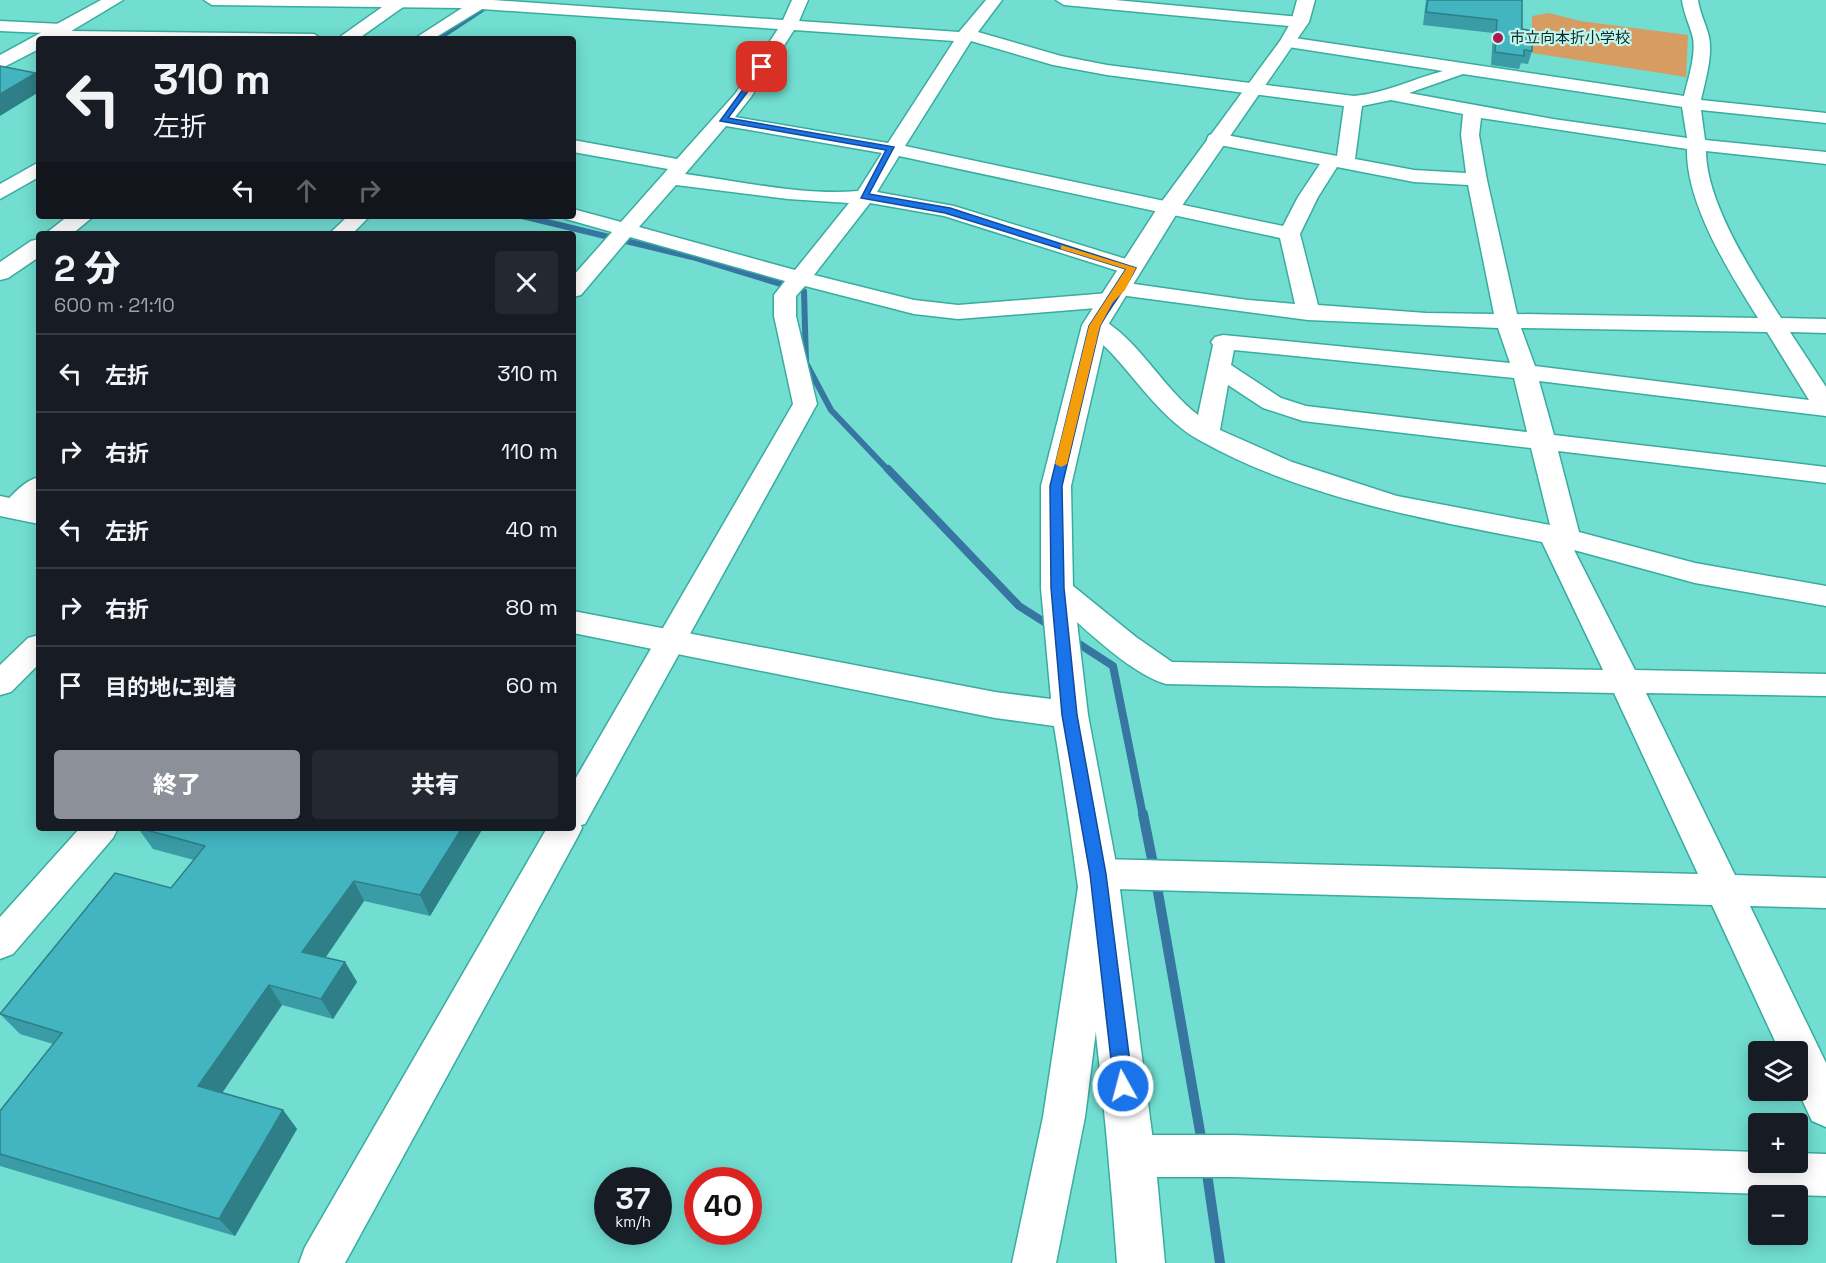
<!DOCTYPE html>
<html lang="ja">
<head>
<meta charset="utf-8">
<style>
  body { margin:0; font-family:"Space Grotesk","Noto Sans JP",sans-serif; background:#242831; color:#f1f3f6; height:100vh; display:flex; flex-direction:column; font-size:22px; white-space:nowrap }
  * { box-sizing:border-box; margin:0 }
  p { font-size:20px; color:#9ea1a6 }
  .icon { flex:none; width:33px; height:33px; fill:none; stroke:currentColor; stroke-width:2; stroke-linecap:round; stroke-linejoin:round }
  .map { position:relative; flex:1; overflow:hidden }
  .details { position:absolute; left:36px; top:231px; width:540px; height:600px; display:flex; flex-direction:column; background:#171b24; border-radius:6px; box-shadow:0 3px 15px #0003 }
  .details>* { flex:none }
  .hud { position:absolute; left:36px; top:36px; width:540px; height:183px; border-radius:6px; box-shadow:0 3px 15px #0003; background:#171b24; color:#f1f3f6; overflow:hidden }
  .tools { position:absolute; left:1748px; top:1041px; display:grid; gap:12px }
  .tools a { display:grid; place-items:center; width:60px; height:60px; border-radius:6px; background:#171b24; box-shadow:0 3px 15px #0003; font-size:30px }
  .speed { position:absolute; left:594px; top:1167px; display:flex; gap:12px; font-size:30px; font-weight:700; text-align:center }
  .speed>* { display:grid; place-content:center; width:78px; height:78px; border-radius:50%; background:#171b24; box-shadow:0 3px 15px #0003; line-height:1 }
  .speed small { font-size:15px; font-weight:400 }
  .speed .limit { border:9px solid #d22; background:#fff; color:#111 }
  .pin { position:absolute; display:grid; place-items:center; width:51px; height:51px; color:#fff; margin:-26px; border-radius:12px; box-shadow:0 3px 9px #0006 }
  .me { position:absolute; width:66px; margin:-33px; rotate:353deg; stroke-linejoin:round; filter:drop-shadow(0 0 4px #0008) }
  .turn { display:flex; align-items:center; gap:21px; height:126px; padding:0 18px; font-size:27px }
  .turn .icon { width:78px; height:78px; stroke-width:2.5 }
  .turn b { display:block; font-size:42px; line-height:51px }
  .lanes { display:flex; align-items:center; height:57px; padding:0 18px; background:#0003; justify-content:center; gap:30px; direction:ltr }
  .lanes .off { opacity:.35 }
  .round { display:grid; place-items:center; flex:none; width:63px; height:63px; border-radius:6px; background:#242831 }
  .overview { display:flex; align-items:center; justify-content:space-between; height:102px; padding:0 18px }
  h1 { font-size:36px; font-weight:800; line-height:45px }
  .cta { display:flex; gap:12px; margin-top:auto; padding:12px 18px }
  .cta a { flex:1; height:69px; border-radius:6px; background:#8c9099; color:#fff; font-size:24px; font-weight:800; line-height:69px; text-align:center }
  .cta a+a { background:#242831; color:#f1f3f6 }
  ul { padding:0; list-style:none }
  li { display:flex; align-items:center; gap:18px; height:78px; padding:0 18px; border-top:2px solid #363941 }
  li div { flex:1 }
  li b { display:block; font-size:22px }
  li em { font-style:normal }
  .map>svg:first-child { display:block }
</style>
</head>
<body>
<div class="map">
<svg width="1826" height="1263" viewBox="0 0 1826 1263">
  <rect width="100%" height="100%" fill="#71ded1"/>
  <path fill="#d69c62" d="M1549,13L1580,21L1688,35L1686,77L1532,53V16Z"/>
  <g fill="none" stroke-linecap="round" stroke-linejoin="round">
    <path stroke="#3676a0" stroke-width="4.5" d="M438,39L497,0"/>
    <path stroke="#3676a0" stroke-width="6" d="M522,216L692,257L804,291L806,363L831,410L889,471"/>
    <path stroke="#3676a0" stroke-width="8" d="M888,469L1019,606L1052,627
      M1073,640L1113,666L1143,816"/>
    <path stroke="#3676a0" stroke-width="10" d="M1143,814L1154,869
      M1156,881L1202,1143
      M1206,1167L1220,1263"/>
    <g stroke="#39aca0" stroke-width="3">
      <path id="street" d="M204,0H493L783,20L792,0H808L799,21L959,32L986,0H1002L978,32L1061,56L1107,65L1354,96C1385,93 1413,79 1443,71L1282,46L1280,42L1288,37L1684,96C1688,79 1696,56 1693,38C1690,25 1684,15 1682,0H1698C1700,14 1706,24 1709,37C1713,56 1705,81 1701,100L1826,113V123L1701,110L1705,140L1826,152V164L1706,151C1706,203 1754,276 1781,318L1826,319V333L1790,332L1826,387V416L1539,381L1554,435L1826,467V483L1558,451L1579,532L1695,563L1826,586V606L1695,583L1574,550L1635,670L1826,674V696L1646,693L1735,875L1826,878V908L1750,906L1826,1063V1127L1812,1121L1797,1089V1052H1780L1712,905L1114,889L1085,1117L1056,1263H1012L1043,1117L1080,874L1085,863L1098,859L1698,874L1614,693L1166,684C1128,673 1078,622 1047,595L1042,588L1047,581L1057,578L1067,581L1136,637L1172,662L1603,670L1542,542C1426,519 1304,499 1199,440C1165,421 1141,386 1115,357C1106,346 1092,337 1083,325L1087,320C1094,318 1099,318 1105,321C1142,345 1163,388 1198,415L1213,345L1211,342L1215,337L1223,335L1510,363L1498,328L1308,320L1112,294L1109,289L1112,284L1120,282L1248,300L1295,304L1280,238L899,156L877,192L954,206L1139,263L1142,268L1139,273L1131,275L944,216L870,203L814,275L914,300L958,305L1109,293L1117,295L1120,300L1117,305L1109,307L958,319L914,314L805,286L796,296V316L817,404L585,824L581,825L582,828L577,838L345,1263H299L305,1247L547,828H573V783L793,404L774,316V295L785,281L630,237L581,295L573,297V276L612,232L566,219L563,216H573V209L621,222L668,169L573,152V140L677,159L735,94L778,29L482,9L433,39H414L462,8L212,5ZM794,30L954,41L888,143L735,117L751,97ZM971,41L1053,65L1107,75L1344,106L1337,156L1216,133L1209,135L1207,139L1209,143L1320,164L1298,197L1283,226L905,146ZM1463,74L1682,107L1687,138L1553,119L1409,93ZM1391,100L1463,114L1461,135L1466,173L1414,170L1355,159L1362,106ZM1481,118L1687,149C1686,204 1729,272 1758,318L1517,314L1487,180L1479,135ZM726,126L882,153L858,191C804,196 739,181 685,174ZM1337,167L1414,182L1468,185L1494,314L1426,313L1318,305L1300,234L1318,197ZM676,185L788,199L849,203L795,270L639,227ZM1521,328L1767,332L1809,400L1535,366ZM1234,350L1514,378L1527,432L1306,406L1281,398L1231,365ZM1228,385L1263,408L1303,421L1531,448L1550,525L1397,496L1292,462L1220,430Z
        M1056,0H1115L1300,17L1308,22L1300,27L1064,5Z
        M0,21L62,24L68,26L69,31L314,34L322,39H45V33L0,31Z
        M39,162V177L0,199V184Z
        M348,216H370L352,234H329Z
        M39,477V501C28,512 22,520 5,515L1,509C10,496 24,481 39,477Z
        M39,635V664L11,692L0,695V665L28,638Z
        M80,828H118L113,838L13,954L0,959V917Z
        M1132,1135H1233L1758,1152V1162H1797V1153L1826,1154V1196L1233,1177H1132L1117,1171L1111,1156L1117,1141Z"/>
    </g>
    <g stroke="#39aca0" stroke-width="3">
      <path id="secondary" d="M101,0H123L58,39H39V49L0,69V55Z
        M392,0H413L358,39H337Z
        M1297,0H1315L1309,22L1179,210L1108,325L1071,486L1073,588L1088,715L1118,874L1155,1156L1165,1263H1117C1104,1083 1083,904 1054,726L995,718L573,633V611L995,692L1051,699L1041,588V486L1082,325L1160,204L1280,41L1291,22Z
        M68,216H94L72,234H45Z
        M39,239V257L8,278L0,280V262L31,241Z
        M0,496L39,504V524L0,516Z"/>
    </g>
    <use href="#street" fill="#fff" fill-rule="evenodd"/>
    <use href="#secondary" fill="#fff" fill-rule="evenodd"/>
  </g>
  <path fill="#399ca6" d="M1426,0H1522V29L1532,51L1528,64L1521,63L1519,69L1491,65L1493,33L1423,25Z
    M138,828H483L430,916L364,901L325,958L345,962L357,982L333,1019L282,1005L222,1092L283,1110L297,1129L235,1236L0,1166V1111L53,1044L20,1034L0,1014L171,888L194,860L153,849Z"/>
  <path fill="#2e7f87" d="M36,73L39,78V92L0,116V94Z
    M462,828H483L430,916L420,895Z
    M354,881L364,901L315,973L302,952Z
    M345,962L357,982L333,1019L321,999Z
    M269,985L282,1005L214,1105L198,1086Z
    M283,1110L297,1129L235,1236L219,1219Z"/>
  <path fill="#42b5c1" stroke="#2e7f87" stroke-width="1.5" d="M1428,0H1522V29L1533,31L1532,51L1524,50V56L1495,52L1497,20L1426,12Z
    M0,66L36,73L0,94Z
    M139,828H462L420,895L354,881L302,952L345,962L321,999L269,985L198,1086L283,1110L219,1219L0,1154V1111L62,1033L0,1014L115,873L171,888L205,846Z"/>
  <path fill="#1a73e8" stroke="#114b97" stroke-width="1.5" d="M760,66L766,67L728,118L894,147L869,194L950,208L1136,268C1126,289 1111,305 1100,326L1062,486L1064,588L1077,715L1106,874L1133,1086L1130,1092L1123,1095L1117,1092L1114,1086L1090,874L1062,715L1051,588L1050,486L1089,326L1126,269L945,213L861,198L886,150L720,121Z"/>
  <path fill="#f59e0b" d="M1061,245L1136,268L1125,290L1113,302L1100,326L1067,464L1061,467L1055,464L1089,326L1126,269L1061,249Z"/>
  <circle fill="#ab1951" stroke="#c3f4ed" stroke-width="2" cx="1498" cy="38" r="6"/>
  <g text-anchor="middle" stroke-width="4.5" stroke-linejoin="round" paint-order="stroke">
    <g font-size="15" fill="#082c28" stroke="#c3f4ed" text-anchor="start">
      <text x="1510" y="43">市立向本折小学校</text>
    </g>
  </g>
</svg>
<div class="tools">
<a><svg class="icon" aria-label="layers" viewBox="0 0 24 24"><path d="M12 4l9 5-9 5-9-5zM3 14l9 5 9-5"/></svg></a>
<a>+</a>
<a>−</a>
</div>
<div class="speed"><div>37<small>km/h</small></div><div class="limit">40</div></div>
<div class="pin" style="left:762px;top:67px;background:#d93025"><svg class="icon" aria-label="arrive" viewBox="0 0 24 24"><path d="M6 21V4h12l-3 4 3 4H6"/></svg></div>
<svg class="me" style="left:1123px;top:1086px" viewBox="-20 -20 40 40"><circle r="17" fill="#1a73e8" stroke="#fff" stroke-width="3"/><path d="M0-11L8 9 0 5-8 9z" fill="#fff"/></svg>
<div class="hud">
<div class="turn"><svg class="icon" aria-label="left" viewBox="0 0 24 24"><path d="M17 20v-9H6M10 6l-5 5 5 5"/></svg><div><b>310 m</b>左折</div></div>
<div class="lanes"><svg class="icon" aria-label="left" viewBox="0 0 24 24"><path d="M17 20v-9H6M10 6l-5 5 5 5"/></svg><svg class="icon off" aria-label="ahead" viewBox="0 0 24 24"><path d="M12 20V5M6 11l6-6 6 6"/></svg><svg class="icon off" aria-label="right" viewBox="0 0 24 24"><path d="M7 20v-9h11M14 6l5 5-5 5"/></svg></div>
</div>
<section class="details">
<div class="overview"><div><h1>2 分</h1><p>600 m · 21:10</p></div><a class="round"><svg class="icon" aria-label="close" viewBox="0 0 24 24"><path d="M6 6l12 12M18 6L6 18"/></svg></a></div>
<ul>
<li><svg class="icon" aria-label="left" viewBox="0 0 24 24"><path d="M17 20v-9H6M10 6l-5 5 5 5"/></svg><div><b>左折</b></div><em>310 m</em></li>
<li><svg class="icon" aria-label="right" viewBox="0 0 24 24"><path d="M7 20v-9h11M14 6l5 5-5 5"/></svg><div><b>右折</b></div><em>110 m</em></li>
<li><svg class="icon" aria-label="left" viewBox="0 0 24 24"><path d="M17 20v-9H6M10 6l-5 5 5 5"/></svg><div><b>左折</b></div><em>40 m</em></li>
<li><svg class="icon" aria-label="right" viewBox="0 0 24 24"><path d="M7 20v-9h11M14 6l5 5-5 5"/></svg><div><b>右折</b></div><em>80 m</em></li>
<li><svg class="icon" aria-label="arrive" viewBox="0 0 24 24"><path d="M6 21V4h12l-3 4 3 4H6"/></svg><div><b>目的地に到着</b></div><em>60 m</em></li>
</ul>
<div class="cta"><a>終了</a><a>共有</a></div>
</section>
</div>
</body>
</html>
